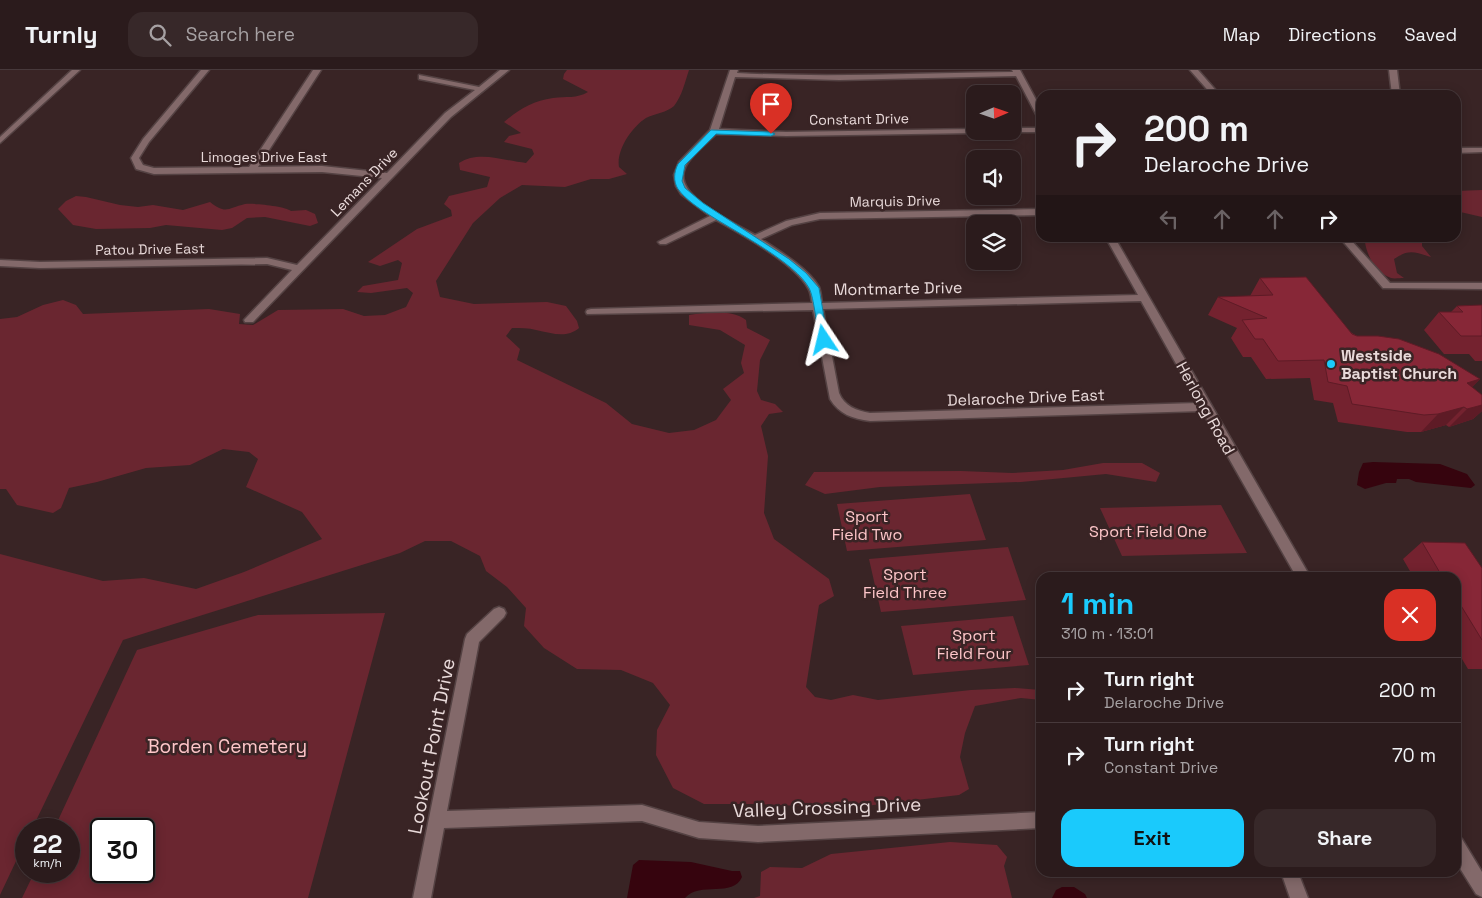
<!DOCTYPE html>
<html lang="en">
<head>
<meta charset="utf-8">
<style>
  body { margin:0; font-family:"Space Grotesk",sans-serif; background:#372829; color:#f1f3f6; height:100vh; display:flex; flex-direction:column; font-size:19px; white-space:nowrap }
  * { box-sizing:border-box; margin:0 }
  p { font-size:16px; color:#a6a1a3 }
  .icon { flex:none; width:28px; height:28px; fill:none; stroke:currentColor; stroke-width:2; stroke-linecap:round; stroke-linejoin:round }
  .map { position:relative; flex:1; overflow:hidden }
  .details { position:absolute; left:1036px; top:502px; width:425px; height:305px; display:flex; flex-direction:column; background:#2b1b1c; border-radius:15px; box-shadow:0 2px 12px #0003,0 0 0 1px #47393b }
  .details>* { flex:none }
  .top-card { position:absolute; left:1036px; top:20px; width:425px; height:152px; border-radius:15px; box-shadow:0 2px 12px #0003,0 0 0 1px #47393b; background:#2b1b1c; color:#f1f3f6; overflow:hidden }
  .needle { width:32px; rotate:88deg }
  .buttons { position:absolute; left:966px; top:15px; display:grid; gap:10px }
  .buttons a { display:grid; place-items:center; width:55px; height:55px; border-radius:10px; background:#2b1b1c; box-shadow:0 2px 12px #0003,0 0 0 1px #47393b; font-size:25px }
  .speed { position:absolute; left:15px; top:748px; display:flex; gap:10px; font-size:25px; font-weight:700; text-align:center }
  .speed>* { display:grid; place-content:center; width:65px; height:65px; border-radius:50%; background:#2b1b1c; box-shadow:0 2px 12px #0003,0 0 0 1px #47393b; line-height:1 }
  .speed small { font-size:12px; font-weight:400 }
  .speed .limit { border:2px solid #111; border-radius:8px; background:#fff; color:#111 }
  .pin { position:absolute; display:grid; place-items:center; width:42px; height:42px; color:#fff; margin:-51px -21px; border-radius:50% 50% 50% 0; rotate:-45deg; box-shadow:0 0 5px #0007 }
  .pin .icon { rotate:45deg }
  .me { position:absolute; width:55px; margin:-28px; rotate:350deg; stroke-linejoin:round; filter:drop-shadow(0 0 4px #0008) }
  .turn { display:flex; align-items:center; gap:18px; height:105px; padding:0 25px; font-size:22px }
  .turn .icon { width:65px; height:65px; stroke-width:2.5 }
  .turn b { display:block; font-size:35px; line-height:42px }
  .lanes { display:flex; align-items:center; height:48px; padding:0 25px; background:#0003; justify-content:center; gap:25px; direction:ltr }
  .lanes .off { opacity:.35 }
  .round { display:grid; place-items:center; flex:none; width:52px; height:52px; border-radius:15px; background:#372829 }
  .head { display:flex; align-items:center; justify-content:space-between; height:85px; padding:0 25px }
  h1 { font-size:30px; font-weight:600; line-height:38px; color:#1acafc }
  .button { display:flex; gap:10px; margin-top:auto; padding:10px 25px }
  .button a { flex:1; height:58px; border-radius:15px; background:#1acafc; color:#111; font-size:20px; font-weight:600; line-height:58px; text-align:center }
  .button a+a { background:#372829; color:#f1f3f6 }
  ul { padding:0; list-style:none }
  li { display:flex; align-items:center; gap:15px; height:65px; padding:0 25px; border-top:1px solid #47393b }
  li div { flex:1 }
  li b { display:block; font-size:19px }
  li em { font-style:normal }
  header { display:flex; align-items:center; gap:30px; box-sizing:border-box; height:70px; padding:0 25px; background:#2b1b1c; border-bottom:1px solid #47393b }
  header strong { font-size:24px }
  nav { display:flex; gap:28px; margin-inline-start:auto; font-size:18px }
  .search { width:350px; height:45px; background:#372829; display:flex; align-items:center; gap:12px; box-sizing:border-box; padding:0 18px; border-radius:15px; color:#a6a1a3; font-size:19px }
  .map>svg:first-child { display:block }
</style>
</head>
<body>
<header>
<strong>Turnly</strong>
<div class="search"><svg class="icon" aria-label="search" viewBox="0 0 24 24"><circle cx="10" cy="10" r="6"/><path d="M15 15l6 6"/></svg>Search here</div>
<nav><a>Map</a><a>Directions</a><a>Saved</a></nav>
</header>
<div class="map">
<svg width="1482" height="828" viewBox="0 0 1482 828">
  <rect width="100%" height="100%" fill="#392425"/>
  <path fill="#6a2630" fill-rule="evenodd" d="M567,0H689C685,12 682,26 674,36C668,42 654,44 646,48C632,57 616,80 619,97L627,104L609,109H591L565,117L522,115L500,128L473,153L436,211L440,227L474,234L547,232L566,236L577,251L579,258C566,269 552,263 536,260C529,258 520,258 512,258L506,266L520,279L517,290L606,333L632,354L669,363L694,360L716,350L731,330L723,319L744,303L741,293L745,275L720,260L689,255V245C707,243 731,239 746,250L747,258L770,270L760,290L757,321L761,330L775,334L783,342L769,344L761,356L768,386L764,443L774,469L829,509L834,526L819,535L806,617L815,627L831,630L853,625L878,630L971,620L1015,618L1041,620V630L1021,628L975,636L965,663L960,687L969,719L959,725L848,738L759,734H704L673,718L656,685L657,660L670,635L653,613L621,600L577,599L544,578L524,556L526,538L507,517L486,501L480,486L451,471H425L400,483L123,570L32,759H26V770L0,825V484L103,511L144,508L196,519L244,502L322,469L302,442L246,417L258,389L249,382L223,379L190,395L146,398L97,412L69,418L61,438L53,443L17,435L6,419H0V249L17,247L43,235L63,230L76,235L83,244L209,239L240,244L239,254L253,255L278,240L343,239L364,246L385,245L406,237L413,223L407,218L371,223L357,222L363,216L398,210L402,193L398,190L380,196L368,192L417,159L452,146L451,140L444,134L449,126L487,117L490,107L460,100L459,93C479,80 504,91 526,93L534,84L532,79L504,72L509,66L521,63L504,52C519,39 533,31 553,28C567,26 576,29 588,22L563,9L564,4Z
    M1482,120V147L1456,141V121Z
    M76,126L86,127L120,135L138,137L153,135L183,140L210,132C226,145 228,138 245,134C253,133 285,136 291,141L306,140L315,144L318,153L310,156L265,147L247,148L232,158L222,160L166,155L150,158L96,159L73,155L58,139L66,131Z
    M1409,168H1422V176L1431,187C1414,182 1409,179 1394,189L1397,203L1404,208C1400,208 1394,209 1391,208C1376,203 1367,186 1365,172L1378,170L1405,171Z
    M1103,393H1142L1160,403L1156,412L1106,404L1021,412L880,417L825,424L805,415L814,402L961,401L1012,403L1063,400Z
    M970,424L986,470L847,481L837,434Z
    M1221,435L1247,483L1122,486L1100,438Z
    M1008,477L1026,530L881,542L869,489Z
    M385,543L308,828H22L35,801H69V759H54L137,580L258,545ZM101,759H144V801H101Z
    M1013,546L1029,595L913,605L901,556Z
    M950,772L997,775L1007,787L1004,796L1012,828H754L760,826L761,802L770,797L802,798L831,784Z"/>
  <path fill="#36040e" d="M1373,392L1440,394L1467,404L1475,415L1471,418L1416,412L1409,409H1397L1396,413H1386L1365,419L1357,415L1359,402L1363,393Z
    M639,790L691,792L732,801H740L742,807C733,828 700,811 685,828H627L633,795Z
    M1062,817H1074L1085,824L1087,828H1052L1056,820Z"/>
  <g fill="none" stroke-linecap="round" stroke-linejoin="round">
    <g stroke="#544243" stroke-width="3">
      <path id="minor" d="M72,0H80L0,73V67Z
        M201,0H209L149,72L139,88L143,95L154,98L249,97L313,0H321L258,97L322,96L387,103L445,43L475,20L419,9V5L479,17L500,0H509L451,47L253,252H245L244,250L292,200L267,194L40,198L0,196V190L40,192L267,188L297,195L382,108L322,102L154,104L136,99L131,88L143,69Z
        M730,0H738L737,3C829,8 921,3 1013,2L1012,0H1020L1041,39V48L1037,46L1016,6L839,10L735,7L719,59L786,62L975,59V61H979L975,63L786,66L716,64C708,72 689,87 685,98C672,126 735,153 755,165L786,151L820,143L1041,139V145L820,149L792,155L761,169C778,180 809,199 819,217C821,222 821,228 822,233L1138,225L1106,168H1115L1311,508H1297L1202,341L870,351C853,349 839,344 830,329L813,240L587,244L586,242L587,240L591,239L812,233C811,228 811,222 808,218C794,193 741,164 716,150L666,174H660L658,172L710,146L681,124L676,116L674,105L679,92L710,60ZM1141,231L1198,333L870,343C857,341 844,336 839,323L823,239Z
        M1190,0H1198L1220,25H1212Z
        M1389,0H1397L1400,25H1392Z
        M1012,58H1041V62H1009L1012,61Z
        M1456,78H1482V82L1456,83Z
        M1340,168H1349L1390,213H1482V219L1383,218Z
        M499,537L504,539L506,543L504,547L479,572L447,741L642,735L699,752L758,756L1041,742V758L758,772L699,768L642,751L444,758L431,828H413L465,569L467,564L494,539Z
        M1456,767L1462,769L1482,802V827L1476,824L1456,792Z
        M1281,802H1298L1308,828H1290Z"/>
    </g>
    <use href="#minor" fill="#83696a" fill-rule="evenodd"/>
  </g>
  <path fill="#74222f" d="M1260,208L1357,266L1480,309L1472,317L1482,325V341L1473,349L1449,357L1446,355L1421,362H1407L1338,352L1333,333L1314,330L1310,308L1266,309L1251,287H1243L1231,268L1237,258L1208,245L1218,227L1250,226Z
    M1482,235V291H1475L1469,284H1444L1424,260L1439,242H1451L1457,236Z
    M1422,472L1482,498V599H1468L1456,579V508H1414L1403,489Z"/>
  <path fill="#5e1b26" d="M1480,309L1463,327L1467,313Z
    M1482,335V341L1473,349L1449,357L1467,339Z
    M1464,337L1446,355L1421,362L1438,344Z"/>
  <path fill="#872737" stroke="#5e1b26" d="M1306,207L1352,264L1357,266H1378L1399,269L1439,284L1480,309L1467,313L1482,325V335L1467,339L1464,337L1438,344L1424,345L1352,334L1347,316L1328,312L1324,290L1278,291L1263,269H1255L1242,250L1267,248L1218,227L1273,225L1260,208Z
    M1482,235V266H1461L1439,242H1463L1457,236Z
    M1422,472L1465,473L1482,498V570L1460,534H1456V508H1443Z
    M1079,505L1080,508L1047,507Z"/>
  <path fill="#1acafc" stroke="#1183a4" d="M711,60L771,62L775,64L771,66L716,64L685,95L682,111L685,118L703,133L789,189L806,203L819,218L828,270L827,273H820L819,270C817,258 814,227 809,218C796,193 736,162 711,146C700,139 686,130 678,119C673,111 674,102 678,94Z"/>
  <circle fill="#1acafc" stroke="#392425" stroke-width="2" cx="1331" cy="294" r="5"/>
  <g text-anchor="middle" stroke-width="5" stroke-linejoin="round" paint-order="stroke">
    <g font-size="14" fill="#e9dada" stroke="#392425">
      <text transform="translate(859 49) rotate(-1)" y="5">Constant Drive</text>
      <text x="264" y="92">Limoges Drive East</text>
      <text transform="translate(364 112) rotate(-46)" y="5">Lemans Drive</text>
      <text transform="translate(895 131) rotate(-1)" y="5">Marquis Drive</text>
      <text transform="translate(150 179) rotate(-1)" y="5">Patou Drive East</text>
    </g>
    <g font-size="16" fill="#e9dada" stroke="#392425">
      <text transform="translate(898 218) rotate(-1)" y="6">Montmarte Drive</text>
      <text transform="translate(1026 327) rotate(-2)" y="6">Delaroche Drive East</text>
      <text transform="translate(1206 338) rotate(61)" y="6">Herlong Road</text>
    </g>
    <g font-size="16" font-weight="bold" fill="#e9dada" stroke="#392425" text-anchor="start">
      <text x="1341" y="291">Westside<tspan x="1341" dy="18">Baptist Church</tspan></text>
    </g>
    <g font-size="16" fill="#fec6c9" stroke="#392425">
      <text x="867" y="452">Sport<tspan x="867" dy="18">Field Two</tspan></text>
      <text x="1148" y="467">Sport Field One</text>
      <text x="905" y="510">Sport<tspan x="905" dy="18">Field Three</tspan></text>
      <text x="974" y="571">Sport<tspan x="974" dy="18">Field Four</tspan></text>
    </g>
    <g font-size="19" fill="#fec6c9" stroke="#392425">
      <text x="227" y="683">Borden Cemetery</text>
    </g>
    <g font-size="19" fill="#e9dada" stroke="#392425">
      <text transform="translate(431 676) rotate(-79)" y="7">Lookout Point Drive</text>
      <text transform="translate(827 737) rotate(-2)" y="7">Valley Crossing Drive</text>
    </g>
  </g>
</svg>
<div class="buttons">
<a><svg class="needle" viewBox="-14 -14 28 28"><path d="M0-13l5 13h-10z" fill="#e53935"/><path d="M0 13l5-13h-10z" fill="#a6a1a3"/></svg></a>
<a><svg class="icon" aria-label="sound" viewBox="0 0 24 24"><path d="M4 9h4l5-4v14l-5-4H4zM17 9q2 3 0 6"/></svg></a>
<a><svg class="icon" aria-label="layers" viewBox="0 0 24 24"><path d="M12 4l9 5-9 5-9-5zM3 14l9 5 9-5"/></svg></a>
</div>
<div class="speed"><div>22<small>km/h</small></div><div class="limit">30</div></div>
<div class="pin" style="left:771px;top:64px;background:#d93025"><svg class="icon" aria-label="arrive" viewBox="0 0 24 24"><path d="M6 21V4h12l-3 4 3 4H6"/></svg></div>
<svg class="me" style="left:824px;top:270px" viewBox="-20 -20 40 40"><path d="M0-17L14 15 0 8-14 15z" fill="#1acafc" stroke="#fff" stroke-width="4"/></svg>
<div class="top-card">
<div class="turn"><svg class="icon" aria-label="right" viewBox="0 0 24 24"><path d="M7 20v-9h11M14 6l5 5-5 5"/></svg><div><b>200 m</b>Delaroche Drive</div></div>
<div class="lanes"><svg class="icon off" aria-label="left" viewBox="0 0 24 24"><path d="M17 20v-9H6M10 6l-5 5 5 5"/></svg><svg class="icon off" aria-label="ahead" viewBox="0 0 24 24"><path d="M12 20V5M6 11l6-6 6 6"/></svg><svg class="icon off" aria-label="ahead" viewBox="0 0 24 24"><path d="M12 20V5M6 11l6-6 6 6"/></svg><svg class="icon" aria-label="right" viewBox="0 0 24 24"><path d="M7 20v-9h11M14 6l5 5-5 5"/></svg></div>
</div>
<section class="details">
<div class="head"><div><h1>1 min</h1><p>310 m · 13:01</p></div><a class="round" style="background:#d93025;color:#fff"><svg class="icon" aria-label="close" viewBox="0 0 24 24"><path d="M6 6l12 12M18 6L6 18"/></svg></a></div>
<ul>
<li><svg class="icon" aria-label="right" viewBox="0 0 24 24"><path d="M7 20v-9h11M14 6l5 5-5 5"/></svg><div><b>Turn right</b><p>Delaroche Drive</p></div><em>200 m</em></li>
<li><svg class="icon" aria-label="right" viewBox="0 0 24 24"><path d="M7 20v-9h11M14 6l5 5-5 5"/></svg><div><b>Turn right</b><p>Constant Drive</p></div><em>70 m</em></li>
</ul>
<div class="button"><a>Exit</a><a>Share</a></div>
</section>
</div>
</body>
</html>
